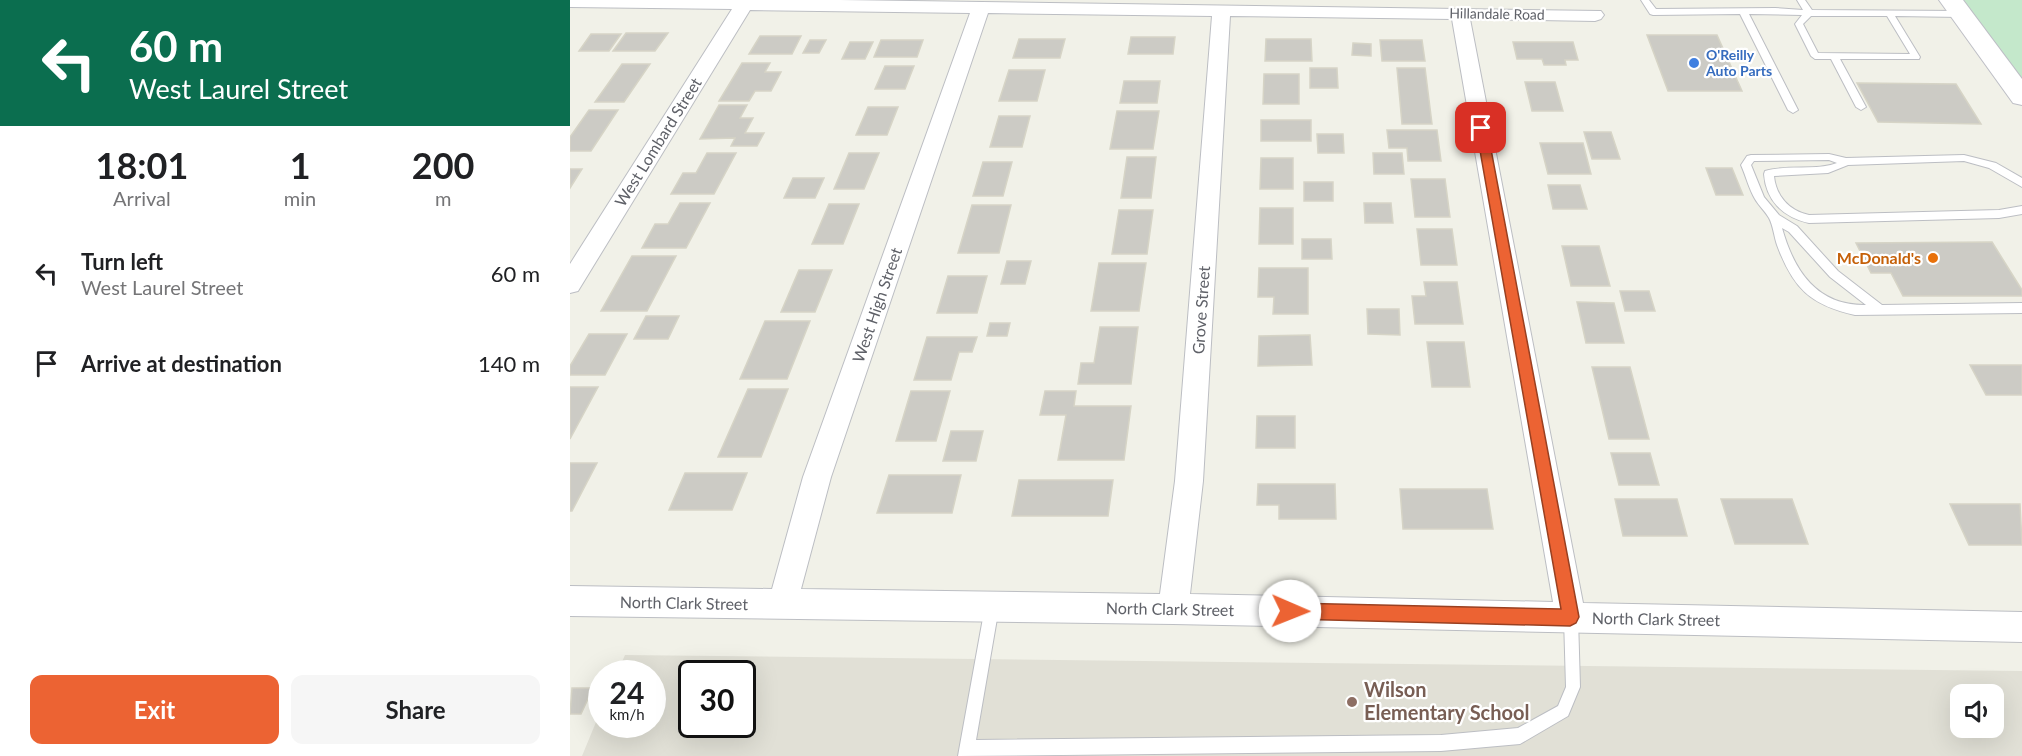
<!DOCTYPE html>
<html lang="en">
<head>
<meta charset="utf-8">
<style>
  body { margin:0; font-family:Lato,sans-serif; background:#f6f6f6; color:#202124; height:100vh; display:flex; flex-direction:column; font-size:22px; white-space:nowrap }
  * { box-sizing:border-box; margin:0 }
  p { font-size:20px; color:#757577 }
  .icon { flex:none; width:33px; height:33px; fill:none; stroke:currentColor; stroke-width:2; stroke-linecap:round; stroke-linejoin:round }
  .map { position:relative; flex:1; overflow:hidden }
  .drawer { display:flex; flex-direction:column; background:#fff; width:570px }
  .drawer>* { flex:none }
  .guide { background:#0b6e4f; color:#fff; overflow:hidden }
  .controls { position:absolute; left:1380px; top:684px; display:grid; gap:12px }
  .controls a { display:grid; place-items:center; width:54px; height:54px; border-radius:12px; background:#fff; box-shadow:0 6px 24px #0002; font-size:30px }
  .speed { position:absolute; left:18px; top:660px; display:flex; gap:12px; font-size:30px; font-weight:700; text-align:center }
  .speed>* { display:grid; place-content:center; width:78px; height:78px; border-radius:50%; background:#fff; box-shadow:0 6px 24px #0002; line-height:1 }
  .speed small { font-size:15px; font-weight:400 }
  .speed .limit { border:3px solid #111; border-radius:9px; background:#fff; color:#111 }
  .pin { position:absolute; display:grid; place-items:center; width:51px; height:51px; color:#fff; margin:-26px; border-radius:12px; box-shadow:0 3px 9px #0006 }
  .me { position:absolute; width:66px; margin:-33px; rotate:91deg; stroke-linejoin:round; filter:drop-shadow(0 0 4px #0008) }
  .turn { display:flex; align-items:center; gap:21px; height:126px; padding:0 30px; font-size:27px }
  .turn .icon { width:78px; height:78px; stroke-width:2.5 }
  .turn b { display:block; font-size:42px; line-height:51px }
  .eta { display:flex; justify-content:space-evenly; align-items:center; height:102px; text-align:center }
  .eta b { font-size:36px; font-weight:700; line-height:42px }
  .primary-button { display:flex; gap:12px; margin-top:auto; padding:12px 30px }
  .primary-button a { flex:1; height:69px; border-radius:12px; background:#ec6333; color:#fff; font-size:24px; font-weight:700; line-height:69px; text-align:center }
  .primary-button a+a { background:#f6f6f6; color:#202124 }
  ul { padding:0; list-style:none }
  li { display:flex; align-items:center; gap:18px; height:90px; padding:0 30px }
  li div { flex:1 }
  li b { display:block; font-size:22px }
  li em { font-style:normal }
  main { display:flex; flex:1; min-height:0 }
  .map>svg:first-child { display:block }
</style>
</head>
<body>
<main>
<section class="drawer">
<div class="guide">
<div class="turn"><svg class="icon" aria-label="left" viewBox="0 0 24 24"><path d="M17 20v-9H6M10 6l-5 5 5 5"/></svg><div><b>60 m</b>West Laurel Street</div></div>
</div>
<div class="eta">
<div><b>18:01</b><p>Arrival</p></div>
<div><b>1</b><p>min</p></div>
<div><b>200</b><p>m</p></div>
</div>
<ul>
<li><svg class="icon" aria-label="left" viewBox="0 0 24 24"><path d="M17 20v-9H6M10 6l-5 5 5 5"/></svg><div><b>Turn left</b><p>West Laurel Street</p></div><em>60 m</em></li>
<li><svg class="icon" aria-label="arrive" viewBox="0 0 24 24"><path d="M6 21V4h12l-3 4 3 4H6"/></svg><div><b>Arrive at destination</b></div><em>140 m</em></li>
</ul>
<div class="primary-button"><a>Exit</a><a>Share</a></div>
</section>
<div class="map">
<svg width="1452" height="756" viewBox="0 0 1452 756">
  <rect width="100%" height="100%" fill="#f1f1e8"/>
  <path fill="#e1e0d6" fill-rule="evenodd" d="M55,655L1452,671V756H12L31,710L32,724H82V674L47,673ZM122,674H172V724H122ZM1390,694H1424V728H1390Z"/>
  <path fill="#c4e8cb" d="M1381,0H1452V97Z"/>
  <path fill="#cccbc5" stroke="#d6d4c6" stroke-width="1.5" d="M56,33H98L85,51H43Z
    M21,34H51L39,51H9Z
    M1077,35H1147L1172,91H1098Z
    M190,36H231L222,54H179Z
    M561,37H605L603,54H558Z
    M449,39H495L490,58H443Z
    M696,39H741L742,61H695Z
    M240,40H256L249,53H233Z
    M311,40H353L347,57H304Z
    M810,40H852L855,61H812Z
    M280,42H303L295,59H272Z
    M943,42H1003L1008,60H995L996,65H974L972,59H947Z
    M783,43L801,44V56L782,55Z
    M172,63H200L195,72H211L201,91H185L179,101H149Z
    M52,64H80L54,102H25Z
    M315,66H344L335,89H305Z
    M740,68H767L768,88H740Z
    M827,68H855L862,124H832Z
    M439,70H475L467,101H429Z
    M694,74H729V104H693Z
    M554,81H590L587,103H550Z
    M955,82H985L993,111H962Z
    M1287,83L1386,84L1411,124L1308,122Z
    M149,105H177L170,118H183L175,133H194L187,146H161L165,138L130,139Z
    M298,107H328L317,135H286Z
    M19,110H48L21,151H0V137Z
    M547,111H589L583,149H540Z
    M429,116H460L452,147H420Z
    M691,120H741V141H691Z
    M817,130H867L871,161H838L837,148H819Z
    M1014,132H1041L1050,159H1022Z
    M747,134H773L774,153H748Z
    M970,143H1013L1021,174H978Z
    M137,153H166L144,194H101L113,173H126Z
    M279,153H309L294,189H264Z
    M803,153H832L834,174H804Z
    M557,157H586L581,198H551Z
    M691,158H723V189H690Z
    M413,162H442L433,196H403Z
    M1136,168H1162L1173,195H1146Z
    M0,169H12L0,188Z
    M223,178H254L245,198H214Z
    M841,179H875L880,217H845Z
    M734,182H763V201H734Z
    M978,185H1010L1017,209H983Z
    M110,203H140L116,248H72L85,224H98Z
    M794,203H821L823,223H795Z
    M259,204H289L273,244H242Z
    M402,205H441L429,253H388Z
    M690,208H723V244H689Z
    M549,210H583L577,254H542Z
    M847,229H882L887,265H851Z
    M732,239H761L762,259H732Z
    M1422,242L1452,290V296H1333L1321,273H1301L1286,243Z
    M992,246H1029L1040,286H1001Z
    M62,256H106L77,311H31Z
    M437,261H461L455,284H431Z
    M529,263H576L569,311H521Z
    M689,268H738V314H703L704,297H688Z
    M229,270H262L245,312H211Z
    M378,276H417L407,313H367Z
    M854,282H887L893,324H845L842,296H856Z
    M1050,291H1079L1085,311H1055Z
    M1007,302L1044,303L1054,343H1016Z
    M797,309H829L830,335L798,334Z
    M76,316H109L98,339H64Z
    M195,321H240L217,379H170Z
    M420,323H440L437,336H417Z
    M530,327H568L561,384H508L511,363H524Z
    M19,334H57L35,375H0V366Z
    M740,335L742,365L688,366L689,336Z
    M357,337H407L402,352H389L381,380H344Z
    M857,342H894L900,387H862Z
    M1400,365H1452V395H1416Z
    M1022,367H1060L1079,439H1039Z
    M0,387H28L0,439Z
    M178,389H218L191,457H148Z
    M341,391H380L366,441H326Z
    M475,391H506L504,406H561L554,460H488L496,415H470Z
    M687,416H725V448H686Z
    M381,431H413L406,461H373Z
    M1041,453H1080L1089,485H1049Z
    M0,463H27L2,511H0Z
    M115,473H177L162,510H99Z
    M319,475H391L382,513H307Z
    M449,480H543L538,516H442Z
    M688,484H765L766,519H709V505H687Z
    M830,489H917L923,529H833Z
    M1045,499H1107L1117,536H1053Z
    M1151,499H1222L1238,544H1165Z
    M1380,504H1450L1452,545H1399Z
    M2,688H23L11,714H0Z"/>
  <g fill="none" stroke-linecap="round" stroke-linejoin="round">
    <g stroke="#bcbec3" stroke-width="2">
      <path id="lane" d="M1071,0H1079L1086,9L1205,8L1233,10L1227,0H1235L1242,10L1391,11L1395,14L1391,17L1325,16L1350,57L1349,59H1270L1296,107L1291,110L1286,107L1261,59H1245L1241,56L1225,24L1232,15L1179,14L1228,110L1223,113L1218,110L1170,14L1083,15L1080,14ZM1241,16H1317L1340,54L1248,53L1233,24Z
        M1259,154L1276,158L1394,155L1426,163L1452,178V187L1419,168L1394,161L1278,165L1258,173L1204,176C1206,196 1219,211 1239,215L1429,210L1452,206V214L1429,218L1239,223C1213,217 1196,201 1194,174L1195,171C1219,164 1247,171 1267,163L1259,160L1184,161L1181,165L1194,197L1209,215L1227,226L1268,271L1312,305L1452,303V313L1285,315C1240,305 1223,288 1207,245C1204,236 1203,225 1199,218C1195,211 1189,206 1185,199C1179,189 1176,176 1171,165L1177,156L1181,155ZM1212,228L1219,232L1260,277L1296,305C1247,306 1224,271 1212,228Z
        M422,600L427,602L429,607L406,740L871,735L948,728L988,706L996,687L994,618L996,613L1001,611L1006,613L1008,618L1010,687L998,716L950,744L871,751L388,756L415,607L417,602Z"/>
    </g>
    <g stroke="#bcbec3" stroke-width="2">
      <path id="street" d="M0,0H270L1031,11L1034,15L1031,19L1025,21L900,19L1013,603L1452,612V642L603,624L0,616V586L202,589L233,477L400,13L180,10L8,291L0,293V264L162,9L0,7ZM418,13L642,16L605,481L590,594L231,589L261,477ZM660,16L882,19L983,602L620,594L633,481Z"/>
    </g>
    <g stroke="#bdbec5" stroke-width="2">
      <path id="secondary" d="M1369,0H1393L1452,79V105L1443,103Z"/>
    </g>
    <use href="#lane" fill="#fff" fill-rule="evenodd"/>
    <use href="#street" fill="#fff" fill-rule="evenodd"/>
    <use href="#secondary" fill="#fff" fill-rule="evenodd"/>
  </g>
  <path fill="#ec6333" stroke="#994021" stroke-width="1.5" d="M911,125L917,128L1009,617L1006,623L1000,626L720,619L714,617L712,611L714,605L720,603L991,609L906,128Z"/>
  <circle fill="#3f7fe0" stroke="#fff" stroke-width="2" cx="1124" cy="63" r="6"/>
  <circle fill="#e8710a" stroke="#fff" stroke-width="2" cx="1363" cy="258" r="6"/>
  <circle fill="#8d6e63" stroke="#fff" stroke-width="2" cx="782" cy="702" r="6"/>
  <g text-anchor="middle" stroke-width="4.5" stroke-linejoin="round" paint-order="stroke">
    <g font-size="14" fill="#5f6168" stroke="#fff">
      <text transform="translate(927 14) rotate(1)" y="5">Hillandale Road</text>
    </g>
    <g font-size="14" font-weight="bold" fill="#366cbe" stroke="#fff" text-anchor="start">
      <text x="1136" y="60">O'Reilly<tspan x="1136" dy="16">Auto Parts</tspan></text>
    </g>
    <g font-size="16" fill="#5f6168" stroke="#fff">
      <text transform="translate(88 142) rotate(-58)" y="6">West Lombard Street</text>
      <text transform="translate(307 305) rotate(-71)" y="6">West High Street</text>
      <text transform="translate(631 310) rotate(-86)" y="6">Grove Street</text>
      <text transform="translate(114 603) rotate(1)" y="6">North Clark Street</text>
      <text transform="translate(600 609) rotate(1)" y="6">North Clark Street</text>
      <text transform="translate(1086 619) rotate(1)" y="6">North Clark Street</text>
    </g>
    <g font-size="16" font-weight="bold" fill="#c56008" stroke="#fff" text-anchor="end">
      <text x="1351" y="264">McDonald's</text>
    </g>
    <g font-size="20" font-weight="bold" fill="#785e54" stroke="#fff" text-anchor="start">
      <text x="794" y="697">Wilson<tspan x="794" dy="23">Elementary School</tspan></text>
    </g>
  </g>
</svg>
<div class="controls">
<a><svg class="icon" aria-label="sound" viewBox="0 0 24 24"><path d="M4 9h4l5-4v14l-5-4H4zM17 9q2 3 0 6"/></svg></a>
</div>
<div class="speed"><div>24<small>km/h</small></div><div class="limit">30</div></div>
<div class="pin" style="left:911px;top:128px;background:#d93025"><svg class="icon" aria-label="arrive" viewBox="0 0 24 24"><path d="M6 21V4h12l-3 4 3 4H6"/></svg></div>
<svg class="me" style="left:720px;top:611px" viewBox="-20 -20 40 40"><circle r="19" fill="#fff"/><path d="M0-13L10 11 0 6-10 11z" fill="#ec6333"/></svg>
</div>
</main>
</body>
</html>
